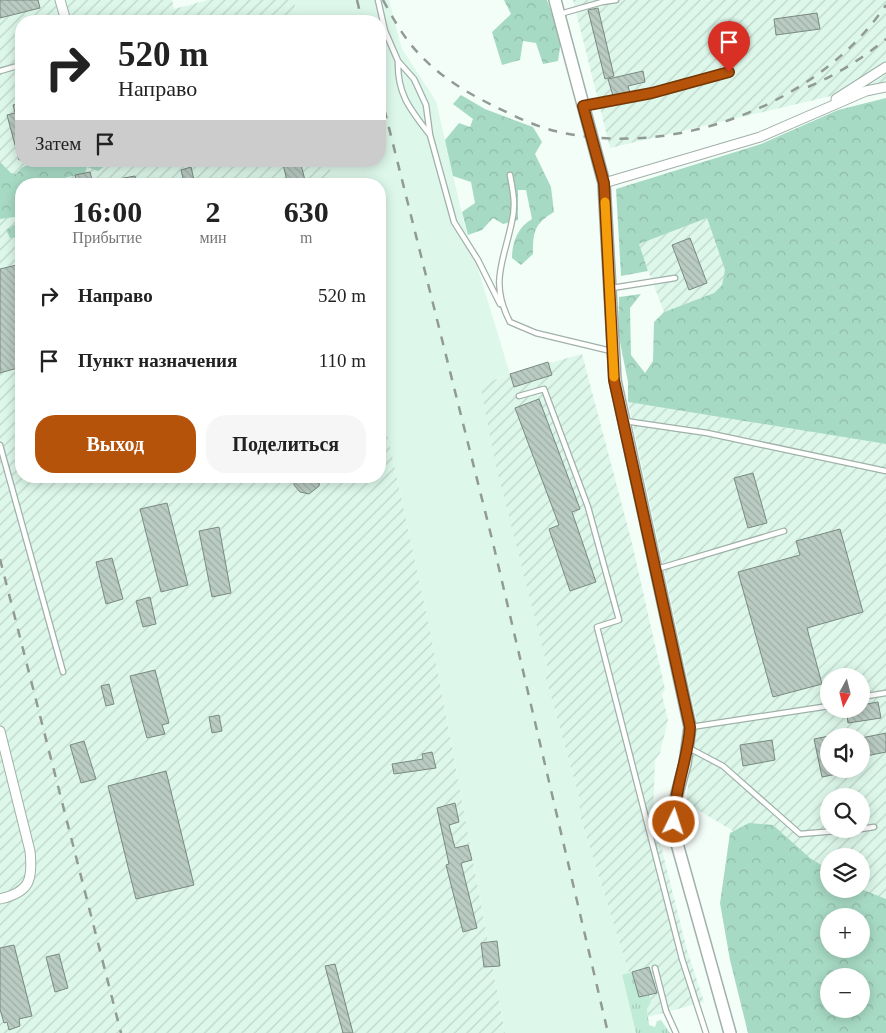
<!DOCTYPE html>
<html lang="ru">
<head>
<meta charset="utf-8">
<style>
  body { margin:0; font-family:"Times New Roman",serif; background:#f6f6f6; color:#222; height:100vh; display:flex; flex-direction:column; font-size:19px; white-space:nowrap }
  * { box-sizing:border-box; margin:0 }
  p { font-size:16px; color:#767676 }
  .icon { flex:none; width:28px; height:28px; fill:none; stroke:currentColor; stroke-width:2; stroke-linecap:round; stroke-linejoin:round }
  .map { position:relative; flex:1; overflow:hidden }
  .sheet { position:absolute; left:15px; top:178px; width:371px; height:305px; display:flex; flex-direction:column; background:#fff; border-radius:20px; box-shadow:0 2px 12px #0003 }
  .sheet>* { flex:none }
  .guide { position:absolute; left:15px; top:15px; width:371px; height:152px; border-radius:20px; box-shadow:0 2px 12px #0003; background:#fff; color:#222; overflow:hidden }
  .needle { width:32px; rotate:187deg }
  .controls { position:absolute; left:820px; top:668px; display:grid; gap:10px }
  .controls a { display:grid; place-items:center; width:50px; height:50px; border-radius:50%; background:#fff; box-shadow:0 2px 12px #0003; font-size:25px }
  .pin { position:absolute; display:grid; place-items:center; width:42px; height:42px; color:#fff; margin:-51px -21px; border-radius:50% 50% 50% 0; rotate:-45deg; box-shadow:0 0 5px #0007 }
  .pin .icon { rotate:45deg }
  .me { position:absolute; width:55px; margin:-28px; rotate:4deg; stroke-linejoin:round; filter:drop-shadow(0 0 4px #0008) }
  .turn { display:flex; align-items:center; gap:18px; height:105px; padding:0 20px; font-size:22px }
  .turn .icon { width:65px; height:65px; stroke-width:2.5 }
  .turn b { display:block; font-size:35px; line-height:42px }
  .then { display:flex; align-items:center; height:48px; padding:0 20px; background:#0003; gap:10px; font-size:19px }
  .eta { display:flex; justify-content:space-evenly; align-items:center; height:85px; text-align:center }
  .eta b { font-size:30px; font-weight:700; line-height:35px }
  .cta { display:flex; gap:10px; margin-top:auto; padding:10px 20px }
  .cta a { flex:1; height:58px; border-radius:20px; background:#b45309; color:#fff; font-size:20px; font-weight:700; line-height:58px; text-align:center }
  .cta a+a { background:#f6f6f6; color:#222 }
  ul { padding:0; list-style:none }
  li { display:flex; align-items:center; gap:15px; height:65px; padding:0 20px }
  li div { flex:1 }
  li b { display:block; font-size:19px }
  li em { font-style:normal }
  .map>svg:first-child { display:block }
</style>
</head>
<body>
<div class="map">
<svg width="886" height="1033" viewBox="0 0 886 1033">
  <defs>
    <pattern id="industrial-furrows" width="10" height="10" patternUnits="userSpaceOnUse" patternTransform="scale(1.25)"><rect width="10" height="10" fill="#ddf8eb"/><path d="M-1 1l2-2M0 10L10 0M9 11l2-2" fill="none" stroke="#bed5ca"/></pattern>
    <pattern id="grass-tufts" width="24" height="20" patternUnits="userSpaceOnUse" patternTransform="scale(1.25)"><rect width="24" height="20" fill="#bfebd7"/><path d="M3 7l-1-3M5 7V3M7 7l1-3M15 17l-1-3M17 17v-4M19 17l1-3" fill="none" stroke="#a4cab9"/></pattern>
    <pattern id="forest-crowns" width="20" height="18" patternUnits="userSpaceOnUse" patternTransform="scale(1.25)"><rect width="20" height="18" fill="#a7dac4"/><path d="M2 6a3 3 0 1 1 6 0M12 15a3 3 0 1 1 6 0" fill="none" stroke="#90bba9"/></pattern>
    <pattern id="building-back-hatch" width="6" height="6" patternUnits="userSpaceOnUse" patternTransform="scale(1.25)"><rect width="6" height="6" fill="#b9cbc3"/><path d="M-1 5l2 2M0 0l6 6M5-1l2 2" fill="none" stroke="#9fafa8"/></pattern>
  </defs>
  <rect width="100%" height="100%" fill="#f4fef9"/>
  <path fill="#ddf8eb" d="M294,0H389L402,49L436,101L464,223L510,374L484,384L549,674L545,675L580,800V816L629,973L622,976L636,1033H505L431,635L380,400V184H333L329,161H380V21H298Z"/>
  <path fill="url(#industrial-furrows)" fill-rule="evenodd" d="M0,0H172L174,9L208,0H294L298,21H21V161H329L333,184H21V476H380V400L431,635L505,1033H0Z
    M573,0H886V83L610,148Z
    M707,218L725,270L722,285L714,293L664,312L638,244Z
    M582,354L632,543L665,689L662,695L668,720L660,753L655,760L653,814L687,950L704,1002L648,1017L647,1008L651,1002L649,995L656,992L650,968L629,973L580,816V800L545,675L549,673L495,462L481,389L484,384L510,374Z
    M628,402L886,444V922L830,889H861V856H829V888L686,803L696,718ZM829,676H861V709H829ZM829,736H861V769H829ZM829,796H861V829H829Z"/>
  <path fill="url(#grass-tufts)" d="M632,972L639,997L649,995L651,1002L647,1009L649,1025L655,1027L657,1021L661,1020L670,1033H636L622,975Z"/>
  <path fill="url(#forest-crowns)" fill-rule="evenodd" d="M504,0H547L561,40L558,61L543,64L536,43L523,41L520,60L502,65L492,32L511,14Z
    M461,95L485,109L533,127L542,142L535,154L551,187L554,212C534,224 533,232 533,254L521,265L512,258C512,242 518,227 532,219L526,190H518V220L503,224L493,218L482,230L468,235L462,212L475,203L471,182L453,176L445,140L459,123L470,127L473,119L453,104Z
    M886,98V444L628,402V382L618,332L619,297L641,294L630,308L631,355L645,373L653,361L654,322L664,312L714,293L722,285L725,270L707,218L639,244L648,271L621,276L616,189L761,144L838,110Z
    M36,161H112L98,171L87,167L85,173L39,184H21V237L10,238L6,230L19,222L20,219L14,217L0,219V162L11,173L16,174L21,168Z
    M749,823L773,825L810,858L829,870V889H861L886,899V1033H748L730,960L720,903L730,833ZM829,916H861V949H829ZM829,976H861V1009H829Z"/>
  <path fill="url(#building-back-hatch)" stroke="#7a8a82" d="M0,0H38L40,8L0,18Z
    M598,8L614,76L605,79L588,10Z
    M817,13L820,29L776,35L774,19Z
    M643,71L645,82L628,86L630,93L613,96L608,79Z
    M21,103V159L19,160L7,115L15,113L13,105Z
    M282,161H300L306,184H288Z
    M191,167L194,180L184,182L181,170Z
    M90,172L93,184H77L75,175Z
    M135,176L137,184H113V180Z
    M690,238L707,283L689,290L672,245Z
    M21,264V367L0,373V269Z
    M548,362L552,375L514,387L510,374Z
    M539,399L580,509L572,512L596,582L570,591L549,529L559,525L515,408Z
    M753,473L767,523L748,528L734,478Z
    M294,476H320L319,486L309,494L300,492L294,485Z
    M167,503L188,585L161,592L140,509Z
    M219,527L231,593L212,597L199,531Z
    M840,529L863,612L807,628L822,684L773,697L738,572L800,555L796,541Z
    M112,558L123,599L106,604L96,562Z
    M150,597L156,624L143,627L136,601Z
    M155,670L169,723L162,725L165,734L147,738L130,676Z
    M109,684L114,704L106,706L101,686Z
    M878,702L881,718L848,723L846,709H861V705Z
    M219,715L222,731L212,733L209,717Z
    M886,733V752L861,757V738Z
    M829,736V769H847V772L822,777L814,739Z
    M772,740L775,760L743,766L740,745Z
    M84,741L96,779L81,783L70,745Z
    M432,752L436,768L394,774L392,764L423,759L422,754Z
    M166,771L194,885L136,899L108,786Z
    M455,803L459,822L449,825L455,848L468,845L472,860L461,863L477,928L463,932L446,865L449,864L437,808Z
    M497,941L500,966L484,967L481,943Z
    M14,945L32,1016L19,1019L20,1026L9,1030L7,1022L4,1023L0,1009V948Z
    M59,954L68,988L55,992L46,957Z
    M335,964L353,1033H343L325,966Z
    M649,967L657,993L639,997L632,972Z"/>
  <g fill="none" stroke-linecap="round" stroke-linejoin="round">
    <g stroke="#a0b1a9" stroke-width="7">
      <path id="service" d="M378,0L385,31L398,61
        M560,14L602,2L616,0
        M0,71L21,65
        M584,106L651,93L729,72
        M430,135C410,109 397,94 398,61L414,79L426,105L430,135L454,222L478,260L500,304
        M510,175C513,191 516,205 512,221C504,261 489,282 510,322L536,333L611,351
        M612,288L675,278
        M519,396L544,389L588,507L619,620L597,627L682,959L706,1033
        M625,421L707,433L886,471
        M0,445L63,672
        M657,569L784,531
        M861,697L886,693
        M691,727L829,706
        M689,748L723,766L800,834L860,829
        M861,829L874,827
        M655,968L666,1011L676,1033"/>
    </g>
    <g stroke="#a0b1a9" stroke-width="11">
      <path id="minor" d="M60,0L66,21
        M836,99L886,67
        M604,183L760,137L866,91L886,87
        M0,731L30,851C33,880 30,892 0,899"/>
    </g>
    <g stroke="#a0b1a9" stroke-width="14">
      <path id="tertiary" d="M555,0L604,183L615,380L690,727L685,764L674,805L676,840L730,1033"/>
    </g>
    <use href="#service" stroke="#fff" stroke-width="4.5"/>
    <use href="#minor" stroke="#fff" stroke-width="9"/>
    <use href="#tertiary" stroke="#fff" stroke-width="11"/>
    <path stroke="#929a96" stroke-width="2.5" stroke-dasharray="9 9" stroke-linecap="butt" d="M357,0L362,21
      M383,0C394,20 405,40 421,56C442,78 469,94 496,107C514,116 535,126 555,131C673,160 818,105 886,5
      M808,87C836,75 862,59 886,39
      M380,92L493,543L608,1033
      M0,559L121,1033"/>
  </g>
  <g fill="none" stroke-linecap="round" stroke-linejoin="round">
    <g stroke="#753606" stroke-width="12">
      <path id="route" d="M674,822C674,789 688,760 690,727L614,380L604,183L583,106L652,93L729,72"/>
    </g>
    <use href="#route" stroke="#b45309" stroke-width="9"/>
    <path stroke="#f59e0b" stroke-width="9" d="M605,202L614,377"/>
  </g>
</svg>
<div class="controls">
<a><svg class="needle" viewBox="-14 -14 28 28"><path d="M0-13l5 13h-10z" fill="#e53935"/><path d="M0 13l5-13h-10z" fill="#767676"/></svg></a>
<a><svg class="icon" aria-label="sound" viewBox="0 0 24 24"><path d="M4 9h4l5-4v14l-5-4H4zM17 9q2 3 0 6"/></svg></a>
<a><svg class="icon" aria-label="search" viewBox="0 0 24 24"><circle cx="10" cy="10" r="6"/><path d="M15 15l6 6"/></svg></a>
<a><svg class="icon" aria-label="layers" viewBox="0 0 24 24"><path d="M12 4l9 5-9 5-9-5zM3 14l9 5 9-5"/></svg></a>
<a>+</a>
<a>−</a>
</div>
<div class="pin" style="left:729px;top:72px;background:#d93025"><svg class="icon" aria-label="arrive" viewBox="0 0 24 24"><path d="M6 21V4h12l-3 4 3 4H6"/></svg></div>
<svg class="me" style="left:674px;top:822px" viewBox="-20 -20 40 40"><circle r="17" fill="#b45309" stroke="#fff" stroke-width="3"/><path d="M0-11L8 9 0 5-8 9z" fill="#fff"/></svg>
<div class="guide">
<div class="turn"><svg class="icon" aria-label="right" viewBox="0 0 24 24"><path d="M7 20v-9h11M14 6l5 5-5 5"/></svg><div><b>520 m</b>Направо</div></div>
<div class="then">Затем<svg class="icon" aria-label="arrive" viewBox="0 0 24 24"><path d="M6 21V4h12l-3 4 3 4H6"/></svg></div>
</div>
<section class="sheet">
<div class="eta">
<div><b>16:00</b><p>Прибытие</p></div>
<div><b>2</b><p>мин</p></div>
<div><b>630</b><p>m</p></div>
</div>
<ul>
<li><svg class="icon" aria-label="right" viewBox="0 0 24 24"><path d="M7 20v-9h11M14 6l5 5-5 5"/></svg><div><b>Направо</b></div><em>520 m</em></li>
<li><svg class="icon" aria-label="arrive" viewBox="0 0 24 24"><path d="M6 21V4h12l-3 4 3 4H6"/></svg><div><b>Пункт назначения</b></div><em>110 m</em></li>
</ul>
<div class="cta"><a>Выход</a><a>Поделиться</a></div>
</section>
</div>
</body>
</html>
